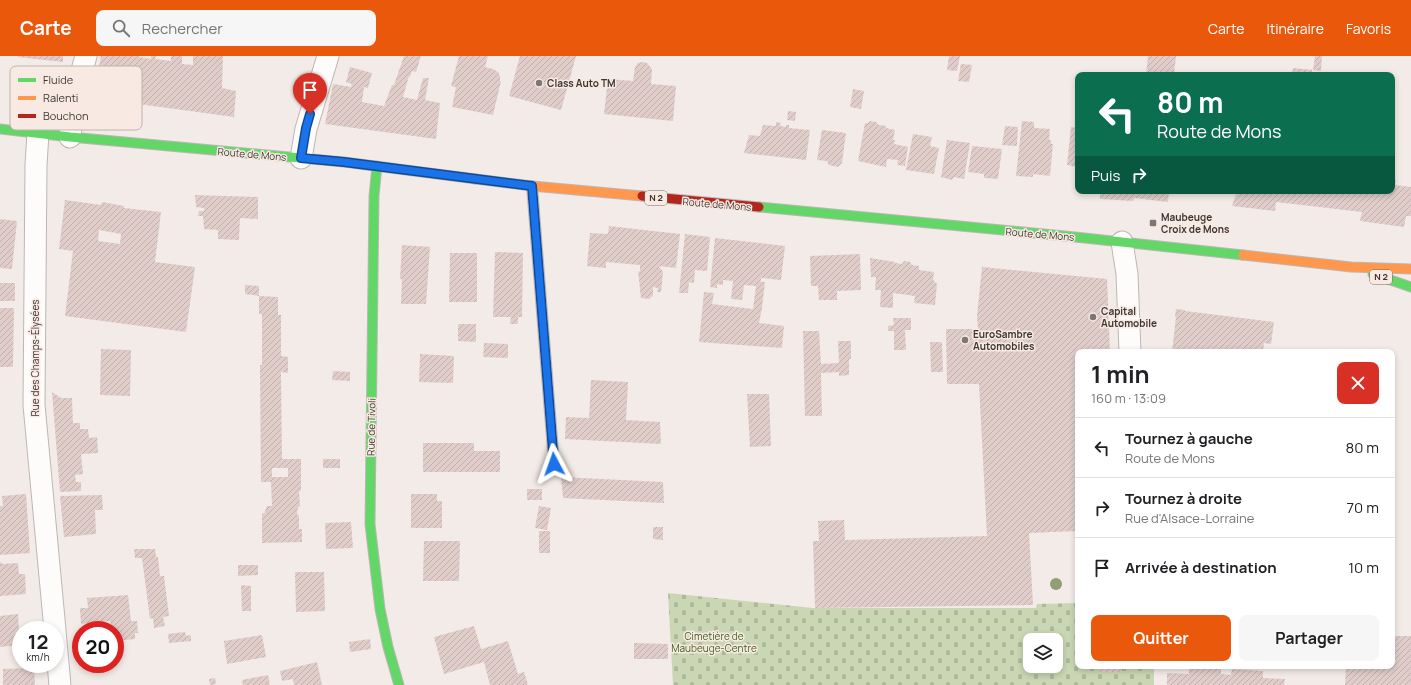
<!DOCTYPE html>
<html lang="fr">
<head>
<meta charset="utf-8">
<style>
  body { margin:0; font-family:Manrope,sans-serif; background:#f6f6f6; color:#202124; height:100vh; display:flex; flex-direction:column; font-size:15px; white-space:nowrap }
  * { box-sizing:border-box; margin:0 }
  p { font-size:13px; color:#757577 }
  .icon { flex:none; width:22px; height:22px; fill:none; stroke:currentColor; stroke-width:2; stroke-linecap:round; stroke-linejoin:round }
  .map { position:relative; flex:1; overflow:hidden }
  .details { position:absolute; left:1075px; top:293px; width:320px; height:320px; display:flex; flex-direction:column; background:#fff; border-radius:8px; box-shadow:0 2px 6px #0003 }
  .details>* { flex:none }
  .hud { position:absolute; left:1075px; top:16px; width:320px; height:122px; border-radius:8px; box-shadow:0 2px 6px #0003; background:#0b6e4f; color:#fff; overflow:hidden }
  .fabs { position:absolute; left:1023px; top:577px; display:grid; gap:8px }
  .fabs a { display:grid; place-items:center; width:40px; height:40px; border-radius:8px; background:#fff; box-shadow:0 2px 6px #0003; font-size:20px }
  .speed { position:absolute; left:12px; top:565px; display:flex; gap:8px; font-size:20px; font-weight:700; text-align:center }
  .speed>* { display:grid; place-content:center; width:52px; height:52px; border-radius:50%; background:#fff; box-shadow:0 2px 6px #0003; line-height:1 }
  .speed small { font-size:10px; font-weight:400 }
  .speed .limit { border:6px solid #d22; background:#fff; color:#111 }
  .pin { position:absolute; display:grid; place-items:center; width:34px; height:34px; color:#fff; margin:-41px -17px; border-radius:50% 50% 50% 0; rotate:-45deg; box-shadow:0 0 4px #0007 }
  .pin .icon { rotate:45deg }
  .me { position:absolute; width:44px; margin:-22px; rotate:356deg; stroke-linejoin:round; filter:drop-shadow(0 0 3px #0008) }
  .turn { display:flex; align-items:center; gap:14px; height:84px; padding:0 16px; font-size:18px }
  .turn .icon { width:52px; height:52px; stroke-width:2.5 }
  .turn b { display:block; font-size:28px; line-height:34px }
  .then { display:flex; align-items:center; height:38px; padding:0 16px; background:#0003; gap:8px; font-size:15px }
  .round { display:grid; place-items:center; flex:none; width:42px; height:42px; border-radius:8px; background:#f6f6f6 }
  .headline { display:flex; align-items:center; justify-content:space-between; height:68px; padding:0 16px }
  h1 { font-size:24px; font-weight:700; line-height:30px }
  .button { display:flex; gap:8px; margin-top:auto; padding:8px 16px }
  .button a { flex:1; height:46px; border-radius:8px; background:#ea580c; color:#fff; font-size:16px; font-weight:700; line-height:46px; text-align:center }
  .button a+a { background:#f6f6f6; color:#202124 }
  ul { padding:0; list-style:none }
  li { display:flex; align-items:center; gap:12px; height:60px; padding:0 16px; border-top:1px solid #e0e0e0 }
  li div { flex:1 }
  li b { display:block; font-size:15px }
  li em { font-style:normal }
  header { display:flex; align-items:center; gap:24px; box-sizing:border-box; height:56px; padding:0 20px; background:#ea580c; color:#fff }
  header strong { font-size:19px }
  nav { display:flex; gap:22px; margin-inline-start:auto; font-size:14px }
  .search { width:280px; height:36px; background:#f6f6f6; display:flex; align-items:center; gap:10px; box-sizing:border-box; padding:0 14px; border-radius:8px; color:#757577; font-size:15px }
  .map>svg:first-child { display:block }
</style>
</head>
<body>
<header>
<strong>Carte</strong>
<div class="search"><svg class="icon" aria-label="search" viewBox="0 0 24 24"><circle cx="10" cy="10" r="6"/><path d="M15 15l6 6"/></svg>Rechercher</div>
<nav><a>Carte</a><a>Itinéraire</a><a>Favoris</a></nav>
</header>
<div class="map">
<svg width="1411" height="629" viewBox="0 0 1411 629">
  <defs>
    <pattern id="cemetery-stones" width="16" height="16" patternUnits="userSpaceOnUse"><rect width="16" height="16" fill="#c9d7b4"/><path d="M2 7V4a2 2 0 0 1 4 0v3zM10 15v-3a2 2 0 0 1 4 0v3z" fill="#aeb99b"/></pattern>
    <pattern id="building-hatch" width="6" height="6" patternUnits="userSpaceOnUse"><rect width="6" height="6" fill="#e0cdca"/><path d="M-1 1l2-2M0 6l6-6M5 7l2-2" fill="none" stroke="#c1b1ae"/></pattern>
  </defs>
  <rect width="100%" height="100%" fill="#f3ebe7"/>
  <path fill="url(#cemetery-stones)" fill-rule="evenodd" d="M668,537L813,552H1036L1037,548L1078,547V610H1154V629H673ZM1030,584H1056V610H1030Z"/>
  <path fill="url(#building-hatch)" fill-rule="evenodd" d="M18,0H63V6L18,1Z
    M101,0H139V1L151,3V0H156L155,3L171,5V0H182V8L193,9V0H223L222,32L236,35L234,61L131,47L132,28L97,21Z
    M404,0H421L416,16L412,15L410,21L409,20L403,41L417,44L423,22H429L425,44L440,47L436,83L325,68L333,28L351,31L352,28L346,26L350,11L372,17L368,32L364,31L362,46L384,50L392,29H394Z
    M459,0H488L485,11L493,13L498,16L500,20V25H501L493,59L452,51L456,31L451,30Z
    M520,0H576L561,54L509,40Z
    M949,0H960L957,15L947,14Z
    M1148,0H1176L1174,19H1146Z
    M1315,0H1322L1321,15L1313,14Z
    M643,6L647,7L652,13L651,28L676,30L673,65L604,58L608,23L633,25L635,11L638,7Z
    M961,8L972,9L969,26L958,25Z
    M1293,12L1312,14V19H1292Z
    M853,33L864,35L861,53L850,51Z
    M788,55L796,56L795,65L787,64Z
    M870,65L876,66L879,69L886,70V72L895,74L893,84H895L894,88L908,91L905,110L897,109L898,104L887,103L886,111L858,105L865,67H868Z
    M1022,65L1034,66V72L1050,73L1049,84H1051V88H1053L1050,120L1033,118V121L1016,120Z
    M776,66L781,67L780,70L786,71V69H789V72L810,74L806,104L744,97L749,79L760,80L763,69L776,70Z
    M1005,70L1018,71L1017,90L1002,89Z
    M1071,71L1078,72V111L1067,109Z
    M822,74L846,77L842,107L838,111L829,109L827,105L817,104Z
    M913,78L932,81L930,90L939,92L934,118L906,114Z
    M947,84L970,87L964,123L954,121L952,124L941,121Z
    M972,90L1002,93L998,123L984,122V118L968,116Z
    M1392,123L1396,124L1395,129L1411,131V160H1406L1404,171L1360,165L1362,156L1276,146L1275,155L1232,150L1237,135H1392Z
    M1100,135H1169L1168,146L1134,142L1133,145L1100,143Z
    M195,139L258,141V163L240,162L239,184L218,183V174L204,173L203,160H198L199,155H204V152L196,151Z
    M65,144L101,149L102,146L124,150V152L161,156L155,206L195,211L186,276L65,260L73,195L59,193ZM99,174L121,178L120,188L98,185Z
    M0,163L17,165L12,213L0,212Z
    M609,170L680,178L676,212L659,210L663,216L661,236H657L658,232L653,231V241L651,240L650,243L641,242L638,215L640,216V209L606,206V212L587,210L590,177L608,178Z
    M685,178L710,181L707,215L695,214L694,227L689,226L688,237H679Z
    M715,182L785,190L781,224L761,222V226H765L762,252L759,267L784,270L782,292L699,286L704,236L714,237L712,248L753,253L756,230L744,229L742,244L731,243L733,225L723,224V229L717,228V232L710,231Z
    M402,189L430,191L426,248H401L402,223H400Z
    M495,196L523,197L522,261H518V268H510L511,261H493Z
    M450,197H477V246H449Z
    M860,198L861,234L837,235V244H819L818,230H811L810,200Z
    M870,202L895,206V207L902,208L904,205L910,206L912,209L919,210V214L934,216L933,224L937,228L935,249L914,247L915,240L893,237V252L880,251L881,234H875L876,221H871Z
    M982,211L1107,223L1110,296H1078V475L1029,477L1033,549L815,552L813,485H819L818,465L844,464L845,484L987,480L979,328H947L946,273H978L977,260Z
    M0,227H15V245H0Z
    M245,229L259,230V240L278,241V259H281V300L288,301V317L281,316L282,403H301V435H299L300,450L298,451L297,458L299,460V473H302V486L262,487V457L264,458L267,450H272L271,426H261L260,309H262V258H259V240L245,238ZM272,412H288V421H272Z
    M0,252H14L13,311H0Z
    M1176,253L1185,254V255L1274,266L1271,288L1264,287L1263,296H1172L1176,261H1175Z
    M893,262H911V274H905L906,294H894V275H888V270L894,269Z
    M458,268H476V286L458,285Z
    M803,275H819L821,308L839,307L838,285H851V303H849V319L839,320V316L821,317L822,360H805Z
    M930,286H942L943,316H931Z
    M484,287L508,288V302L483,301Z
    M101,293L131,294L130,340L100,339Z
    M420,298L454,300L453,327L419,326Z
    M333,315L350,316V325L332,324Z
    M591,324L628,326L626,364L660,366L661,388L565,383L566,361L589,362Z
    M52,336L61,342H72L73,367H80V373H88L89,382L97,381L98,397L81,398L83,418L75,419L76,426H81V435L60,436Z
    M747,338H769L771,390L750,391Z
    M423,387H474V395H500V416H423Z
    M323,403H340V412H323Z
    M561,421L663,426L664,447L563,442Z
    M527,433H542V444H527Z
    M26,438L30,497L0,499V450H3L2,440Z
    M411,438H437V445H442V472H411Z
    M102,439L103,454H95L96,478L64,481L60,440Z
    M539,450L551,452L547,474L535,472Z
    M351,466L353,492L326,493L325,467Z
    M653,471H663V484L653,483Z
    M539,475H550V497H539Z
    M424,485H460L459,525H423Z
    M134,493H155L156,501H158L160,520H164L169,560L163,561L165,570L154,572L153,562L150,563L142,502H135Z
    M0,506L3,508L18,507L19,518H25L26,538L0,540Z
    M238,509H258V519L238,520Z
    M295,516H324L325,555L296,556Z
    M241,529L251,530V555H242Z
    M128,539L131,565H137L138,577H135V583L115,585V574H82V573L111,570L110,565L81,568L80,552H88L87,542Z
    M18,558L20,589L0,591V560Z
    M474,570L481,593L508,585L518,618L524,616L528,629H490L484,606L444,618L434,581Z
    M185,576L186,580L191,579V585L169,587L168,578Z
    M262,579L266,601L227,608L224,585Z
    M1392,580H1411V629H1345L1346,610H1392Z
    M370,583L371,593L350,596L349,586Z
    M634,587L668,588V603H634Z
    M317,606L322,629H294L293,623L282,625L280,615Z
    M1093,610H1121V616H1100V613H1093Z
    M1189,611L1221,612V618L1231,619L1232,613L1263,615V622L1285,623L1284,629H1167V617L1189,618Z
    M34,612L35,629H3V613Z
    M268,619L270,629H243L242,624Z
    M215,622L216,628L210,629L209,623Z"/>
  <g fill="none" stroke-linecap="round" stroke-linejoin="round">
    <g stroke="#bdb7b4" stroke-width="12">
      <path id="lane" d="M532,130L554,408"/>
    </g>
    <g stroke="#bdb7b4" stroke-width="23">
      <path id="street" d="M38,77L36,109L34,349L55,574
        M70,81L73,47L86,0
        M301,102L306,73L328,0
        M1122,186L1127,218L1130,296
        M55,575L60,629"/>
    </g>
    <g stroke="#bdb7b4" stroke-width="11">
      <path id="fast" d="M0,73L70,81L344,106L476,123
        M377,110L374,140L370,468L380,553L388,591L399,629
        M759,151L1075,181L1243,199
        M1373,218L1411,231"/>
    </g>
    <g stroke="#bdb7b4" stroke-width="11">
      <path id="slow" d="M476,123L532,130L642,140
        M1243,199L1351,211L1411,213"/>
    </g>
    <g stroke="#bdb7b4" stroke-width="11">
      <path id="jam" d="M642,140L759,151"/>
    </g>
    <use href="#lane" stroke="#fdfcfb" stroke-width="10"/>
    <use href="#street" stroke="#fdfcfb" stroke-width="21"/>
    <use href="#fast" stroke="#63d668" stroke-width="9"/>
    <use href="#slow" stroke="#ff974d" stroke-width="9"/>
    <use href="#jam" stroke="#b3261e" stroke-width="9"/>
  </g>
  <circle fill="#909d77" cx="1056" cy="528" r="6"/>
  <g fill="none" stroke-linecap="round" stroke-linejoin="round">
    <g stroke="#114b97" stroke-width="10">
      <path id="route" d="M310,58L306,72L301,102L344,106L532,130L554,408"/>
    </g>
    <use href="#route" stroke="#1a73e8" stroke-width="7"/>
  </g>
  <g fill="#7d7673" stroke="#f8eae2" stroke-width="1.5">
    <circle cx="539" cy="27" r="4"/>
    <rect x="1149" y="163" width="8" height="8" rx="2"/>
    <circle cx="1093" cy="261" r="4"/>
    <circle cx="965" cy="284" r="4"/>
  </g>
  <g text-anchor="middle" stroke-width="3" stroke-linejoin="round" paint-order="stroke">
    <g fill="#f8eae2" stroke="#756d68" stroke-width="1">
      <rect x="645" y="135" width="22" height="14" rx="3"/>
      <rect x="1370" y="214" width="22" height="14" rx="3"/>
    </g>
    <g font-size="9" font-weight="bold" fill="#3d3734">
      <text x="656" y="145">N 2</text>
      <text x="1381" y="224">N 2</text>
    </g>
    <g font-size="10" font-weight="bold" fill="#3d3734" stroke="#f8eae2" text-anchor="start">
      <text x="547" y="31">Class Auto TM</text>
      <text x="1161" y="165">Maubeuge<tspan x="1161" dy="12">Croix de Mons</tspan></text>
      <text x="1101" y="259">Capital<tspan x="1101" dy="12">Automobile</tspan></text>
      <text x="973" y="282">EuroSambre<tspan x="973" dy="12">Automobiles</tspan></text>
    </g>
    <g font-size="10" fill="#3d3734" stroke="#f8eae2">
      <text transform="translate(252 98) rotate(5)" y="4">Route de Mons</text>
      <text transform="translate(717 148) rotate(5)" y="4">Route de Mons</text>
      <text transform="translate(1040 178) rotate(5)" y="4">Route de Mons</text>
      <text transform="translate(35 302) rotate(-90)" y="4">Rue des Champs-Élysées</text>
      <text transform="translate(371 371) rotate(-89)" y="4">Rue de Tivoli</text>
    </g>
    <g font-size="10" fill="#3f5e1c" stroke="#f8eae2">
      <text x="714" y="584">Cimetière de<tspan x="714" dy="12">Maubeuge-Centre</tspan></text>
    </g>
  </g>
  <rect x="10" y="10" width="132" height="64" rx="6" fill="#f8eae2" stroke="#c0b4ae" stroke-width="1"/>
  <rect x="18" y="22" width="18" height="4" fill="#63d668"/>
  <rect x="18" y="40" width="18" height="4" fill="#ff974d"/>
  <rect x="18" y="58" width="18" height="4" fill="#b3261e"/>
  <g font-size="11" fill="#3d3734">
    <text x="43" y="28">Fluide</text>
    <text x="43" y="46">Ralenti</text>
    <text x="43" y="64">Bouchon</text>
  </g>
</svg>
<div class="fabs">
<a><svg class="icon" aria-label="layers" viewBox="0 0 24 24"><path d="M12 4l9 5-9 5-9-5zM3 14l9 5 9-5"/></svg></a>
</div>
<div class="speed"><div>12<small>km/h</small></div><div class="limit">20</div></div>
<div class="pin" style="left:310px;top:58px;background:#d93025"><svg class="icon" aria-label="arrive" viewBox="0 0 24 24"><path d="M6 21V4h12l-3 4 3 4H6"/></svg></div>
<svg class="me" style="left:554px;top:408px" viewBox="-20 -20 40 40"><path d="M0-17L14 15 0 8-14 15z" fill="#1a73e8" stroke="#fff" stroke-width="4"/></svg>
<div class="hud">
<div class="turn"><svg class="icon" aria-label="left" viewBox="0 0 24 24"><path d="M17 20v-9H6M10 6l-5 5 5 5"/></svg><div><b>80 m</b>Route de Mons</div></div>
<div class="then">Puis<svg class="icon" aria-label="right" viewBox="0 0 24 24"><path d="M7 20v-9h11M14 6l5 5-5 5"/></svg></div>
</div>
<section class="details">
<div class="headline"><div><h1>1 min</h1><p>160 m · 13:09</p></div><a class="round" style="background:#d93025;color:#fff"><svg class="icon" aria-label="close" viewBox="0 0 24 24"><path d="M6 6l12 12M18 6L6 18"/></svg></a></div>
<ul>
<li><svg class="icon" aria-label="left" viewBox="0 0 24 24"><path d="M17 20v-9H6M10 6l-5 5 5 5"/></svg><div><b>Tournez à gauche</b><p>Route de Mons</p></div><em>80 m</em></li>
<li><svg class="icon" aria-label="right" viewBox="0 0 24 24"><path d="M7 20v-9h11M14 6l5 5-5 5"/></svg><div><b>Tournez à droite</b><p>Rue d'Alsace-Lorraine</p></div><em>70 m</em></li>
<li><svg class="icon" aria-label="arrive" viewBox="0 0 24 24"><path d="M6 21V4h12l-3 4 3 4H6"/></svg><div><b>Arrivée à destination</b></div><em>10 m</em></li>
</ul>
<div class="button"><a>Quitter</a><a>Partager</a></div>
</section>
</div>
</body>
</html>
